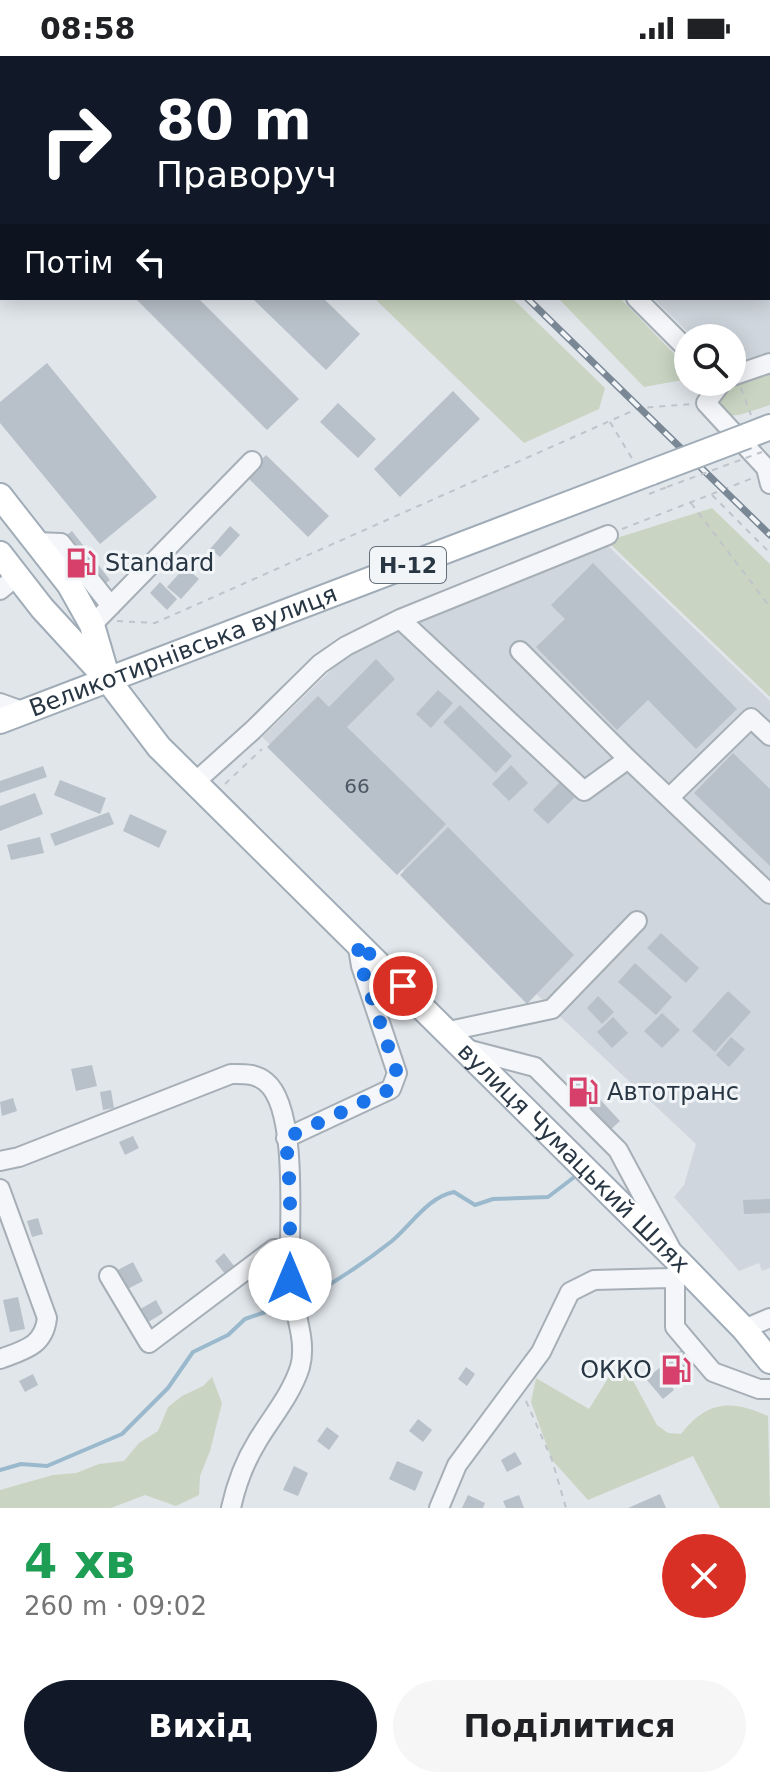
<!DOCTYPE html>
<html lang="uk">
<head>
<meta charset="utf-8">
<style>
  body { margin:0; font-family:"DejaVu Sans",sans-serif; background:#f6f6f6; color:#202124; height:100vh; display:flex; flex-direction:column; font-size:30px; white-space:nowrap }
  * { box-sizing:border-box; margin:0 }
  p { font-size:26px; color:#757577 }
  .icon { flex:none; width:44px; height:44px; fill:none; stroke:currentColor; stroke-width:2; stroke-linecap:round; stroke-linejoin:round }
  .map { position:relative; height:1452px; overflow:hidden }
  .panel { display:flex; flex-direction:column; background:#fff; flex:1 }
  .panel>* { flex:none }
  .banner { position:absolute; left:0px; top:0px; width:770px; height:244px; box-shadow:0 4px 20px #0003; background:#111827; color:#fff; overflow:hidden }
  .tools { position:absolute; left:674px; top:268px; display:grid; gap:16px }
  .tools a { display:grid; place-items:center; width:72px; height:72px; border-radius:50%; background:#fff; box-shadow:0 4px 20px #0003; font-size:40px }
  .pin { position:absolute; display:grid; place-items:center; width:68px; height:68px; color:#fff; margin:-34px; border:4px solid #fff; border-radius:50%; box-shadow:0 2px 8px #0007 }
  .me { position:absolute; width:88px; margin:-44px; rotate:0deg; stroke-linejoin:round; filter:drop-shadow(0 0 6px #0008) }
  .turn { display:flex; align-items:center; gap:28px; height:168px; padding:0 24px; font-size:36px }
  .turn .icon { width:104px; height:104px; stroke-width:2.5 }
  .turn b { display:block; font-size:56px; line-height:68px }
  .then { display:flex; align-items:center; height:76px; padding:0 24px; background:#0003; gap:16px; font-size:30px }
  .round { display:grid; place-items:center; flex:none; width:84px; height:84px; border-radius:42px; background:#f6f6f6 }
  .headline { display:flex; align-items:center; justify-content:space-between; height:136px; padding:0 24px }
  h1 { font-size:48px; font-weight:800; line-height:60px; color:#1e9e55 }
  .primary-button { display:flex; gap:16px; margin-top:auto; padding:16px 24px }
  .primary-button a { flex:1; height:92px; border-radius:48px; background:#111827; color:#fff; font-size:32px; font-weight:800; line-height:92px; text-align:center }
  .primary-button a+a { background:#f6f6f6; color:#202124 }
  .status { display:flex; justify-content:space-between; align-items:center; height:56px; padding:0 40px; background:#fff; direction:ltr }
  .status svg { height:22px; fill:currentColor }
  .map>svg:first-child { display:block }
</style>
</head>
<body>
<div class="status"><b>08:58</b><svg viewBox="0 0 49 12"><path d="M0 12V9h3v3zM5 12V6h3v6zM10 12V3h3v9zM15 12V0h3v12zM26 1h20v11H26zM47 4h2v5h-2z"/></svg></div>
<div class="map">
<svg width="770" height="1452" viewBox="0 0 770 1452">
  <rect width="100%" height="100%" fill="#e1e6eb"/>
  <path fill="#cfd6dd" d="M0,0L118,2H2L0,235Z
    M408,0H770V300L732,313V282H694L653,242H768V2Z
    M604,486L770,645V1212L762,1215L759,1207L739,1215L674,1141L684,1129L696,1088L262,681L355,591Z"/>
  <path fill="#c9d5c2" d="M374,242H512L605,332L599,353L524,387Z
    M558,242H620L688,312V323L644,331Z
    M770,310V349L739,359L722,360C711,333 752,319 770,310Z
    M712,452L770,508V641L607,485Z
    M623,1306L657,1369L668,1377L681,1378C707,1345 730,1343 768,1360L770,1452H720L693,1400L588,1444L552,1404L531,1346L536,1322L589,1353L610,1319Z
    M212,1321L222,1347L210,1395L200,1420L199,1439L176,1450L145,1439L111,1452H0V1434L53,1419L76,1417L99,1408L124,1405L139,1387L158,1375L168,1351L182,1340L203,1330Z"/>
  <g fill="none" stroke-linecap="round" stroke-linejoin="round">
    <path stroke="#9ab9cd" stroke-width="4" d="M303,1244C334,1227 364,1207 392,1185C412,1168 428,1141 454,1136L475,1149L493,1143L548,1141L577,1119
      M0,1414L21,1408L47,1410L122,1378L168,1332L193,1296L228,1279L245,1263L283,1250"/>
  </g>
  <path fill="#b8c0c9" d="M135,242H198L299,343L267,374Z
    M252,242H323L360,278L326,314Z
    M47,307L157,441L100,488L0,367V346Z
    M453,335L480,363L400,441L374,413Z
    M338,347L376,383L358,402L320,366Z
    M266,399L329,460L308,481L246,420Z
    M230,470L240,479L220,501L210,493Z
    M72,475L110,524L90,539L52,490Z
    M593,507L737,653L696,693L648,644L617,674L536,591L565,563L551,549Z
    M185,511L199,523L181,543L167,531Z
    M160,526L177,543L167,554L150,537Z
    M376,603L395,623L347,671L446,768L397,819L267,691L318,640L329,651Z
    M438,634L453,647L431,672L416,658Z
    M460,649L512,700L496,717L443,666Z
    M733,697L770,733V810L694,737Z
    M511,709L528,727L509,745L492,728Z
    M43,710L47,721L0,737V725Z
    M60,724L106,742L100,758L54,739Z
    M560,726L575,741L548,768L533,754Z
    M35,737L43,758L0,775V750Z
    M109,756L114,768L55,790L50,778Z
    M130,758L167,775L159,792L123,775Z
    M448,771L574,899L527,948L400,819Z
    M40,781L44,797L11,804L7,789Z
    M661,877L699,912L686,927L647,892Z
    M635,907L672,941L656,959L618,926Z
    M728,935L751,956L715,996L692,975Z
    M598,940L614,956L602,968L587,952Z
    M662,957L680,974L662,992L644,975Z
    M613,961L628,977L612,992L597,976Z
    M731,981L745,993L729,1011L716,999Z
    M92,1009L97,1030L76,1035L71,1013Z
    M581,1023L620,1065L598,1085L569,1033Z
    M111,1034L114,1052L103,1054L100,1036Z
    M13,1042L17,1055L2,1060L0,1046Z
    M133,1080L139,1092L125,1099L119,1086Z
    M770,1143V1157L744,1158L743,1144Z
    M38,1162L43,1178L32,1181L27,1165Z
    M224,1197L234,1210L225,1218L215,1205Z
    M133,1206L143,1225L122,1236L112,1217Z
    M18,1241L25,1273L10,1276L3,1244Z
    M156,1244L163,1257L145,1268L137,1255Z
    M685,1291L698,1307L671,1329L674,1334L663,1343L646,1323Z
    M466,1311L475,1318L467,1330L458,1323Z
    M33,1318L38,1329L25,1336L19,1325Z
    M418,1363L432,1374L423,1386L409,1375Z
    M327,1371L339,1380L329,1394L317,1385Z
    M515,1396L522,1408L507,1416L501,1404Z
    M397,1405L423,1416L415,1435L389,1423Z
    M294,1410L308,1417L298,1440L283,1434Z
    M660,1438L666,1452H628Z
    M468,1439L485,1447L483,1452H462Z
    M519,1439L524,1452H506L503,1445Z"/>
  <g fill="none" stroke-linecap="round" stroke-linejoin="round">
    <g stroke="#a6aeb6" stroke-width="22">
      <path id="minor" d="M392,0L394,2
        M636,242L688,294
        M732,320L770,307
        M722,326L706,347L766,412L770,428
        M36,486L61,487L111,550
        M0,534L17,520
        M400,563L584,735L628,703L770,838
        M92,569L252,405
        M520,595L628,703
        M0,647L25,656
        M194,727L253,674L320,608L346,590L400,563L608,479
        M669,742L751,662L770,680
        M449,975L552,953L637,865
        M466,993L535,1011L618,1094L670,1191
        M286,1082L391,1033L397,1017L361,910L357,886
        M0,1105L19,1101L231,1018C244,1018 255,1017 266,1026C300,1054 288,1178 290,1221C291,1250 308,1282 300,1311C292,1337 272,1361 258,1384C245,1405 236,1429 231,1452
        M0,1133L47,1262C44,1290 24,1294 0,1303
        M675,1219V1271L713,1316L759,1333H770
        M109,1220L149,1287L274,1193L290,1194
        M744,1273L770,1262
        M439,1452L457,1409L541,1296L570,1236L594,1224L669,1222L687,1213"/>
    </g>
    <g stroke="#a0acb7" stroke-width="28">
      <g id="major">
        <path d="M747,380L770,371"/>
        <path d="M0,440L69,528L92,569L106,617"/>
        <path id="s1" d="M0,498L42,552L108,624L159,691L677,1204L744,1273L770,1305"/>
        <path id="s2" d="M0,665L652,416"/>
      </g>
    </g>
    <path stroke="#bfc4ca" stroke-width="2" stroke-dasharray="6 6" stroke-linecap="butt" d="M741,332L751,359
      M610,366L633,404
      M649,438L667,431
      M712,439L770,497
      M691,447L770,551
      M622,473L753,422
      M117,565L155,567L639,352L693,348
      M225,728L262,693
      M526,1345L552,1404L566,1452"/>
    <use href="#minor" stroke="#f4f6f9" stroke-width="18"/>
    <use href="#major" stroke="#fff" stroke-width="24"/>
    <g stroke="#7a8895" stroke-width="7">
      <path id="rail" d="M281,0L283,2
        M311,0L313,2
        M527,242L770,479"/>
    </g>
    <use href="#rail" stroke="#f1f5f8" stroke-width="4" stroke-dasharray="12" stroke-linecap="butt"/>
    <g stroke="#a0acb7" stroke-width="28" stroke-linecap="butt">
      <path id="major-bridge" d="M652,416L747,380"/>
    </g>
    <path stroke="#bfc4ca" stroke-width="2" stroke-dasharray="6 6" stroke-linecap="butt" d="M667,431L762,396"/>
    <use href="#major-bridge" stroke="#fff" stroke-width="24"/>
  </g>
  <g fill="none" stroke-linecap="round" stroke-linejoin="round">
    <path stroke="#1a73e8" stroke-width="14" stroke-dasharray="0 25.2" d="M290,1223V1135L286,1082L391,1033L397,1017L361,910L357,886L403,930"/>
  </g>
  <defs>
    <g id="fuel-bare" transform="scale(2.4)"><path d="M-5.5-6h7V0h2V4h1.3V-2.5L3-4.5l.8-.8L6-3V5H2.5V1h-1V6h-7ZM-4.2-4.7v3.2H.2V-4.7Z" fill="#d6406a" stroke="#f1f5f8" stroke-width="2.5" paint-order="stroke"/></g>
  </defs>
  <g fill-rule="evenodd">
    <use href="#fuel-bare" x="81" y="507"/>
    <use href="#fuel-bare" x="583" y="1036"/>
    <use href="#fuel-bare" x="676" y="1314"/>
  </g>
  <g text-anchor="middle" stroke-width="6" stroke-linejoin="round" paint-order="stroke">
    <g font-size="20" fill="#4c5865">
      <text x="357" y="737">66</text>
    </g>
    <rect fill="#f1f5f8" stroke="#646f7a" stroke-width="2" x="370" y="491" width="76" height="36" rx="6"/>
    <g font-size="22" font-weight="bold" fill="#283644">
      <text x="408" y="517">Н-12</text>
    </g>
    <g font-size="24" fill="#283644" stroke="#f1f5f8" text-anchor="start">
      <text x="105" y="515">Standard</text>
      <text x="607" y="1044">Автотранс</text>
      <text x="652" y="1322" text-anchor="end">ОККО</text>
    </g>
    <g font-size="24" fill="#283644" stroke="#f1f5f8">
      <text dy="8" stroke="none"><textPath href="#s2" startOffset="196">Великотирнівська вулиця</textPath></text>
      <text dy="8" stroke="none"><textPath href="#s1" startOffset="834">вулиця Чумацький Шлях</textPath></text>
    </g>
  </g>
</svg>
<div class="tools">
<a><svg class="icon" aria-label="search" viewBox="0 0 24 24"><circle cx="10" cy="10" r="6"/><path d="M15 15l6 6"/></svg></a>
</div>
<div class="pin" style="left:403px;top:930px;background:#d93025"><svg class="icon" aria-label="arrive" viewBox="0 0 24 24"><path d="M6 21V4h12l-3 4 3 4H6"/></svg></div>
<svg class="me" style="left:290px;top:1223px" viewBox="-20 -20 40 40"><circle r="19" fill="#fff"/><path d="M0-13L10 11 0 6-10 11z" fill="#1a73e8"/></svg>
<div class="banner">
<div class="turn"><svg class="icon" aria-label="right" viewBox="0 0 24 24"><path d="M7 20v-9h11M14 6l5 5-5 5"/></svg><div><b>80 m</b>Праворуч</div></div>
<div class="then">Потім<svg class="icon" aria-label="left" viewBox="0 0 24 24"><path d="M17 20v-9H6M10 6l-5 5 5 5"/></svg></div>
</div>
</div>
<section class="panel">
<div class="headline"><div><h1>4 хв</h1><p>260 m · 09:02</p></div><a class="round" style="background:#d93025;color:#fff"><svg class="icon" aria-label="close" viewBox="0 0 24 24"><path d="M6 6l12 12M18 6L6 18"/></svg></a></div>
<div class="primary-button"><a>Вихід</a><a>Поділитися</a></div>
</section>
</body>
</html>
